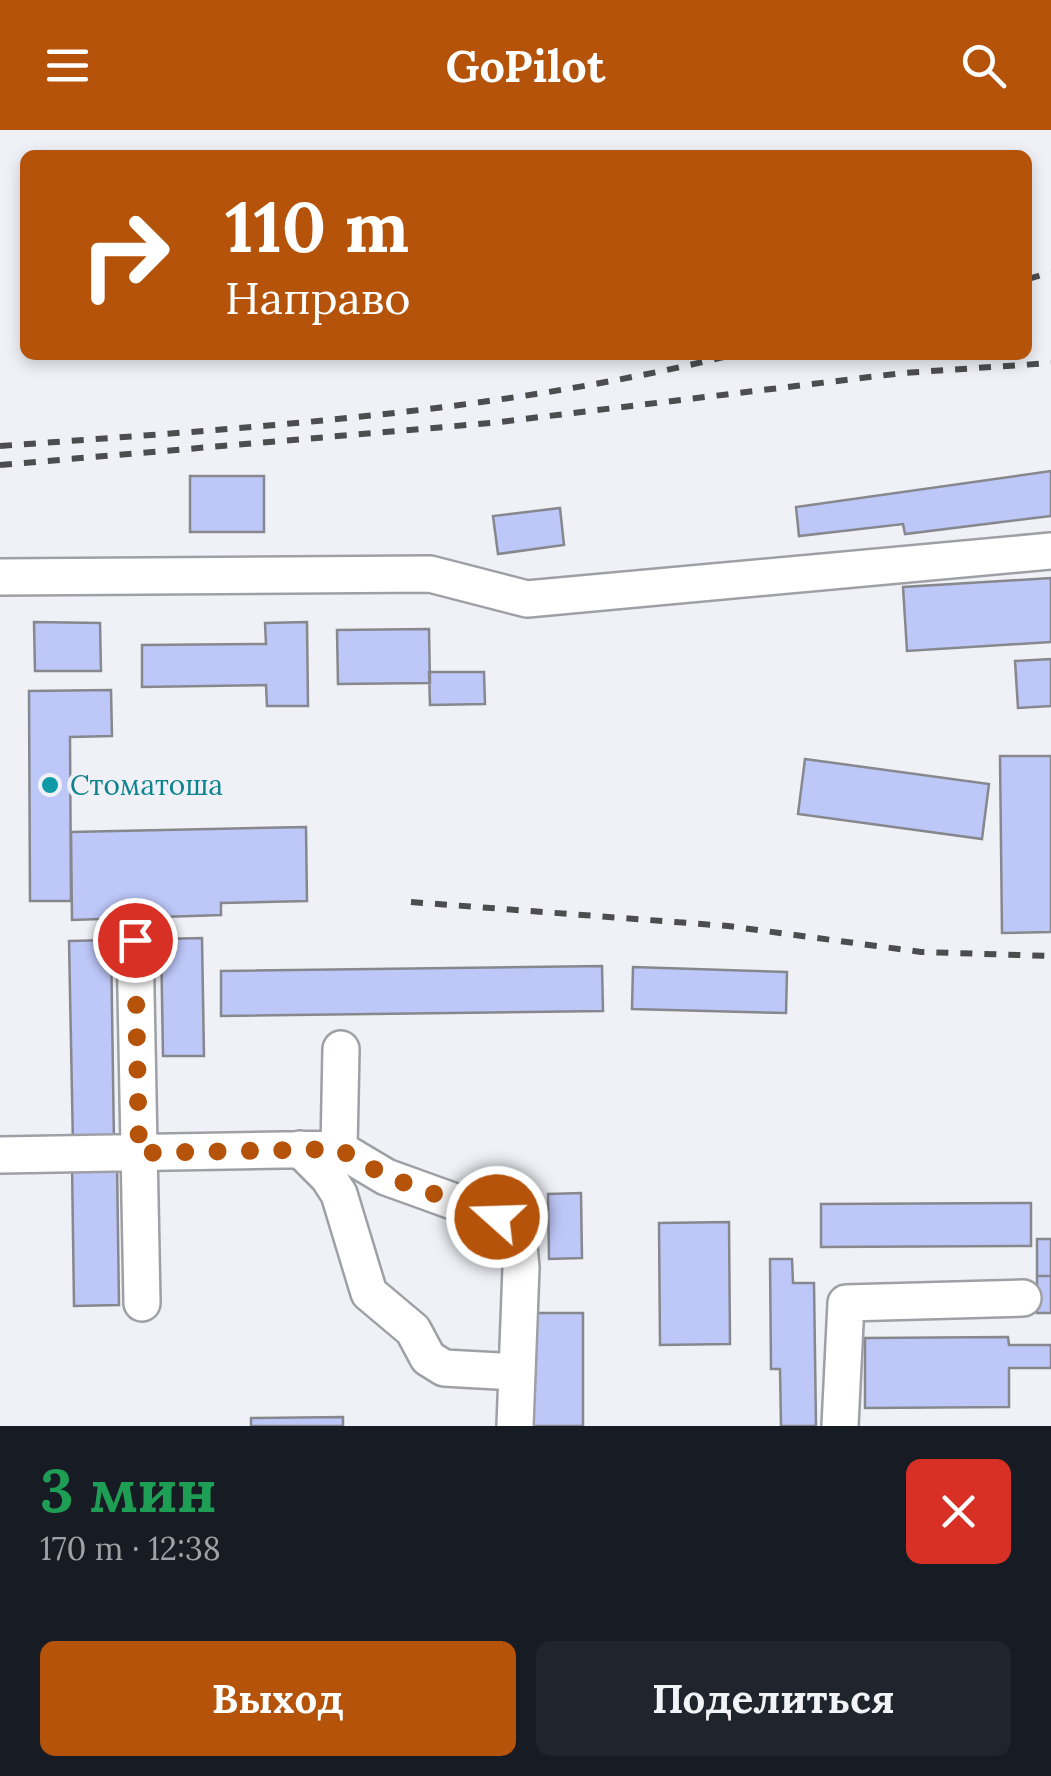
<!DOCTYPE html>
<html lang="ru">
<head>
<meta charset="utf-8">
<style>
  body { margin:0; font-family:Lora,serif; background:#20242c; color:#f1f3f6; height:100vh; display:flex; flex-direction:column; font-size:38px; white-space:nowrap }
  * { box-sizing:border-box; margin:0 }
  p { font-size:32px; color:#9ea1a6 }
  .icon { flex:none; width:55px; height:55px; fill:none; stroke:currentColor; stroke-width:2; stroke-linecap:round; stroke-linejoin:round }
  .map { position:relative; height:1296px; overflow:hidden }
  .drawer { display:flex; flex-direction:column; background:#171b24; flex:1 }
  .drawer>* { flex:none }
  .banner { position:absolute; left:20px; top:20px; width:1012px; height:210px; border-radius:15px; box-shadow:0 5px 15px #0003; background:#b45309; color:#fff; overflow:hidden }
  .pin { position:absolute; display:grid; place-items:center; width:85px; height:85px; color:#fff; margin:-42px; border:5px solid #fff; border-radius:50%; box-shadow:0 2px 10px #0007 }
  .me { position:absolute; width:110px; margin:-55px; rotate:290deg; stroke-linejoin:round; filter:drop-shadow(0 0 8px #0008) }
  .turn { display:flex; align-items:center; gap:35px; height:210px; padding:0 40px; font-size:45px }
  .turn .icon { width:130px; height:130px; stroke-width:2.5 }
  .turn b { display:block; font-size:70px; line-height:85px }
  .round { display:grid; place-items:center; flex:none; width:105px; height:105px; border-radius:15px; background:#20242c }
  .overview { display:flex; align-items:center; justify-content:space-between; height:170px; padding:0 40px }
  h1 { font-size:60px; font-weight:700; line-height:75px; color:#1e9e55 }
  .action { display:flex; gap:20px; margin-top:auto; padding:20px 40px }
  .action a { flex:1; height:115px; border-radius:15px; background:#b45309; color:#fff; font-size:40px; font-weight:700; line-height:115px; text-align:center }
  .action a+a { background:#20242c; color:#f1f3f6 }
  header { display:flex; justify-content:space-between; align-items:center; height:130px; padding:0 40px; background:#b45309; color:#fff; font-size:45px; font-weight:700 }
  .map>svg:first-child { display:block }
</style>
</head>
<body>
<header><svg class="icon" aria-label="menu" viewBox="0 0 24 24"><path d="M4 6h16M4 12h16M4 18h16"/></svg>GoPilot<svg class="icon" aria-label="search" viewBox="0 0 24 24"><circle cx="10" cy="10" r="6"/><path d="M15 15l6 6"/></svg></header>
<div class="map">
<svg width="1051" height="1296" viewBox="0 0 1051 1296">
  <rect width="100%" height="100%" fill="#f0f1f7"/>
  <path fill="#bdc7f8" stroke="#87888d" stroke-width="2.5" d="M1051,341V386L905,404L903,394L799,406L796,377Z
    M190,346H264V402H190Z
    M560,378L564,415L498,424L493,386Z
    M1051,448V512L907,521L903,457Z
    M34,492L100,493L101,541H35Z
    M307,492L308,576H267L266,555L142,557V515L266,514L265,493Z
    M429,499L430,553L338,554L337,500Z
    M1051,529V576L1018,578L1015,531Z
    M429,542H484L485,574L430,575Z
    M111,560L112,606L70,607L71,771H30L29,561Z
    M1000,626H1051V802L1002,803Z
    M805,629L989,654L982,709L798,684Z
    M306,697L307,771L221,773V785L72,790L71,702Z
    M202,808L204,926H163L161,809Z
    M111,810L114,1014L73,1015L69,811Z
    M602,836L603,881L221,886V841Z
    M633,837L787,842L786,883L632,879Z
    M117,1032L119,1175L74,1176L72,1033Z
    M581,1063L582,1128L549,1129L548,1064Z
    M1031,1073V1116L821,1117V1074Z
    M729,1092L730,1214L660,1215L659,1093Z
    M1037,1109H1051V1146H1037Z
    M770,1129H792L793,1153H814L816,1296H781L780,1239H771Z
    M1037,1146H1051V1183H1037Z
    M526,1183H583V1296H526Z
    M1008,1207L1009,1215H1051V1238H1009V1277L865,1278V1208Z
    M343,1287V1296H251V1288Z"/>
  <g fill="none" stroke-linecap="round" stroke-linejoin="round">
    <g stroke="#9fa0a5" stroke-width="40">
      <path id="minor" d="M0,447L430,444L527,469L1051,421
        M135,810L142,1173
        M300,1019L328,1047L339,1064L369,1163L413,1200L428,1228L444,1238L517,1242
        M339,1019L341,919
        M0,1025L339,1019L386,1047L497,1087L513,1100L519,1115L521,1138L515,1296
        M840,1296L846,1173L1023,1168"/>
    </g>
    <use href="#minor" stroke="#fff" stroke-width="35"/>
    <path stroke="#4d4d50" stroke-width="6" stroke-dasharray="12 12" stroke-linecap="butt" d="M1028,149L1051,142
      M0,316C245,298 492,284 732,225
      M0,335L491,293L903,243L1051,233
      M411,772L728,796L921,822L1051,826"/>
  </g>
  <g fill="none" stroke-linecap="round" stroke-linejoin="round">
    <path stroke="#b45309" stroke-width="18" stroke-dasharray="0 32.4" d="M135,810L139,1023L339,1019L386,1046L497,1087"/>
  </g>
  <circle fill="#0f9aa8" stroke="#f0f1f7" stroke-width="4" cx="50" cy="655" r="10"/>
  <g text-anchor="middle" stroke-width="8" stroke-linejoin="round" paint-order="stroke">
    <g font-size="28" fill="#0d838f" stroke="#f0f1f7" text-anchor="start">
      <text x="70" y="665">Стоматоша</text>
    </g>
  </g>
</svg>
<div class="pin" style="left:135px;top:810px;background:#d93025"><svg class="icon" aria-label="arrive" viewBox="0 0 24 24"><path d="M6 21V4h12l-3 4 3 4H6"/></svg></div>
<svg class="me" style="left:497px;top:1087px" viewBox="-20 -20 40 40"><circle r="17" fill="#b45309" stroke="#fff" stroke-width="3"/><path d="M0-11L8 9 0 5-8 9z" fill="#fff"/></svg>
<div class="banner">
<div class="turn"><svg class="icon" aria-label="right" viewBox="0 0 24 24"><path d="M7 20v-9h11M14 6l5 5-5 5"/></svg><div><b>110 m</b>Направо</div></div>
</div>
</div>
<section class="drawer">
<div class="overview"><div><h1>3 мин</h1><p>170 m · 12:38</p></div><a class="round" style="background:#d93025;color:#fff"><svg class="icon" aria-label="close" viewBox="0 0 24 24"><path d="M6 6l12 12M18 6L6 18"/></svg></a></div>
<div class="action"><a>Выход</a><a>Поделиться</a></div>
</section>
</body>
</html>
